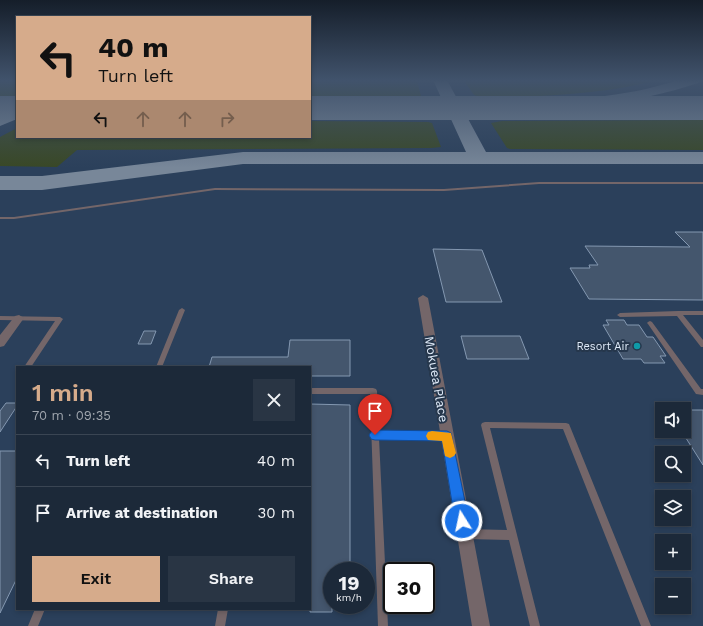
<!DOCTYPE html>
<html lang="en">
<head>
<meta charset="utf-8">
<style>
  body { margin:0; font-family:"Work Sans",sans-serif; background:#293544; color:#f1f3f6; height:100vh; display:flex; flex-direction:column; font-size:15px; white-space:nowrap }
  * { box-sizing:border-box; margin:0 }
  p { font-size:13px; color:#a0a6ae }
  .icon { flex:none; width:22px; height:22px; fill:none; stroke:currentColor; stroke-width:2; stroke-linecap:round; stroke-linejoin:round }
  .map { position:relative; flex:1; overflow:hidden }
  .side { position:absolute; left:16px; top:366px; width:295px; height:244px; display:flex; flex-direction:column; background:#1c2939; border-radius:0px; box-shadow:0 2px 6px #0003,0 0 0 1px #3a4553 }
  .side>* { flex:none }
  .hud { position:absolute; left:16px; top:16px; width:295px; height:122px; border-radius:0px; box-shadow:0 2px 6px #0003,0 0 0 1px #3a4553; background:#d6ab8b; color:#111; overflow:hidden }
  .tools { position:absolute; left:655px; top:402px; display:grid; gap:8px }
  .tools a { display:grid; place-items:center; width:36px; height:36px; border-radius:0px; background:#1c2939; box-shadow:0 2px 6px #0003,0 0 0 1px #3a4553; font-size:20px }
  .speed { position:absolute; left:323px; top:562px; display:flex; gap:8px; font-size:20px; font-weight:700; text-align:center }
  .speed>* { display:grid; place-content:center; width:52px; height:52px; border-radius:50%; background:#1c2939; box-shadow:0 2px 6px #0003,0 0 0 1px #3a4553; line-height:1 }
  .speed small { font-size:10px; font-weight:400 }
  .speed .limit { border:2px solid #111; border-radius:6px; background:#fff; color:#111 }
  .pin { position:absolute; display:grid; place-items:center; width:34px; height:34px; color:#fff; margin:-41px -17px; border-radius:50% 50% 50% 0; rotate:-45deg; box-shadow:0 0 4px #0007 }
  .pin .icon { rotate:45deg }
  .me { position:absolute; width:44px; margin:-22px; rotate:350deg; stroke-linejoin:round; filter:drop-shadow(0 0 3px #0008) }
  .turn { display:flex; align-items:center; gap:14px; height:84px; padding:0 16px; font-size:18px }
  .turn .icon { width:52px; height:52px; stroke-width:2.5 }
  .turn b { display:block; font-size:28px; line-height:34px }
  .lanes { display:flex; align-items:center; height:38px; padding:0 16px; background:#0003; justify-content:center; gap:20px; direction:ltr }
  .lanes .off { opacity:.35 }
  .round { display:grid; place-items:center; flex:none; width:42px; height:42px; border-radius:0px; background:#293544 }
  .headline { display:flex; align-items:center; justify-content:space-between; height:68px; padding:0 16px }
  h1 { font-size:24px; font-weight:600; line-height:30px; color:#d6ab8b }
  .button { display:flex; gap:8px; margin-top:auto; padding:8px 16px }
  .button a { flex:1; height:46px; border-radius:0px; background:#d6ab8b; color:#111; font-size:16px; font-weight:600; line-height:46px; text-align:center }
  .button a+a { background:#293544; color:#f1f3f6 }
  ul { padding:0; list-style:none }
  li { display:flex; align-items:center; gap:12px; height:52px; padding:0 16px; border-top:1px solid #3a4553 }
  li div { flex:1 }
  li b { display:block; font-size:15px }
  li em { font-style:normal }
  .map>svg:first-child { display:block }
</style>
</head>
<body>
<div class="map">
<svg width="703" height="626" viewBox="0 0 703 626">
  <rect width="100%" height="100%" fill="#26374c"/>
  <path fill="#2b405b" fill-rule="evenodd" d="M0,80H17V137H310V80H703V626H0ZM17,367H310V609H17ZM662,409H684V431H662ZM662,453H684V475H662ZM662,497H684V519H662ZM662,541H684V563H662ZM332,571H366V605H332ZM392,571H426V605H392ZM662,585H684V607H662Z"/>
  <path fill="#394826" d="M310,80H414L417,81L421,96L409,98H310Z
    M467,80H658C612,92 564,95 517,97C503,97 486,100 474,95L465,82Z
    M0,81H17V97L0,98Z
    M703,120V150L510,149L507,148L491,123L502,121Z
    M310,121L428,122L432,123L441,147L431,148L77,150L57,167L0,166V137L17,128V137H310Z"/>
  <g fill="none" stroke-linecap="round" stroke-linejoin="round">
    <path fill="#788799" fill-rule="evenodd" d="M433,80H447L486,152H703V164H243L42,190H0V176H42L243,152H466Z
      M678,80H700L698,83C623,108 549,111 471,113L465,111L463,108L465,105L471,103C540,101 612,102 678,80Z
      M17,107V119L0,126V114Z"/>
    <path fill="#788799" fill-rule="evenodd" d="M0,96H17V120H0Z
      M310,96H703V120H310Z"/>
  </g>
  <path fill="#44566d" stroke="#8498b1" d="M675,232H703V300L589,299L570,268H590L589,265H598L585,246L690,247Z
    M433,249L482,250L502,302H446Z
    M606,320H624L627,325H639L647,337H653L666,356H660L665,363H644L641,359H623L603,325H609Z
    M144,331H156L151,344H138Z
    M461,336H520L529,359H467Z
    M290,340H350V376H310V367H209L212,357H288Z
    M6,403H17V406L0,432V411Z
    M310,404L350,405V571H332V612H310Z
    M684,410H703V465L684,435Z
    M0,451H17V578L0,613Z"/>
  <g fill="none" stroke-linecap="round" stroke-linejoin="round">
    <path fill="#746669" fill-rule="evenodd" d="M539,182H703V184H539L444,191L215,190L14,219H0V217H14L215,188L444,189Z
      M182,308L185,310L162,367H156L179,310Z
      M678,311H703V315H683L703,340V347H701L677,316L620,317L617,315L620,313Z
      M0,316L60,317L63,319L31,367H24L55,321L0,320Z
      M650,321L652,322L701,389H703V395L696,394L648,324L647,323L648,322Z
      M310,388H373L376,389L377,391L379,432L447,433L450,434L451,436L450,438L447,439L379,438L388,626H378L370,394H310Z
      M485,422L566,423L569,424L651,626H641L563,429L490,428L540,626H530L509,540L466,539L463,537L461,534L463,531L466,529L507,530L481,425L482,423Z
      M35,609H45L38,626H28Z
      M218,609H228L225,626H215Z"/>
    <path fill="#746669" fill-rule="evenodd" d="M423,295L428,298L490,626H472L418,298Z
      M19,315L24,318L4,346L0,347V335L15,316Z"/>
  </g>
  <linearGradient id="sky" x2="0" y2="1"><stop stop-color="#151e2a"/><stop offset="0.48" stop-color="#41536c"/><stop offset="1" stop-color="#41536c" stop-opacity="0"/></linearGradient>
  <rect width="703" height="168" fill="url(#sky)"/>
  <path fill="#1a73e8" stroke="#114b97" d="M375,430L447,431L451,433L469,521L467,525L462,527L457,525L455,521L442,441L375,440L371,439L369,435L371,432Z"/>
  <path fill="#f59e0b" d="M432,431L451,433L456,453L454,456L450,458L445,456L442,441L428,440L426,436L428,432Z"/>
  <circle fill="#0f9aa8" stroke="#26374c" stroke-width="1.5" cx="637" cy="346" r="4"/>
  <g text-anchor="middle" stroke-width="4" stroke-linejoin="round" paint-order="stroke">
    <g font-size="11" fill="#e0ebf9" stroke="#26374c" text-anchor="end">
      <text x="629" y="350">Resort Air</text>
    </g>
    <g font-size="13" fill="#e0ebf9" stroke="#26374c">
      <text transform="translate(437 379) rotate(80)" y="5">Mokuea Place</text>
    </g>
  </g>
</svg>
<div class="tools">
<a><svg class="icon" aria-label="sound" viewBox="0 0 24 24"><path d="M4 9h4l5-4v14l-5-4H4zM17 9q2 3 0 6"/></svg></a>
<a><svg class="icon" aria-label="search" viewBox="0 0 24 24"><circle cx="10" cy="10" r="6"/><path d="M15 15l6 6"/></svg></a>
<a><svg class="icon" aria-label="layers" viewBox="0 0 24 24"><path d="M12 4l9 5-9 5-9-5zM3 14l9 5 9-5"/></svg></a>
<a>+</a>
<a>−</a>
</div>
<div class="speed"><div>19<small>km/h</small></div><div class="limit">30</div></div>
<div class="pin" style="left:375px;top:435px;background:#d93025"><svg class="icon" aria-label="arrive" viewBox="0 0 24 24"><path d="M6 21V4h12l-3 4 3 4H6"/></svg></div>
<svg class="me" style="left:462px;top:521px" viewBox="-20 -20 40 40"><circle r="17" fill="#1a73e8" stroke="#fff" stroke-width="3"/><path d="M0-11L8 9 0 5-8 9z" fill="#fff"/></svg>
<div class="hud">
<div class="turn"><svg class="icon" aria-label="left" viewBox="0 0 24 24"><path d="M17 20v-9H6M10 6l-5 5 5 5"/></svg><div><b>40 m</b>Turn left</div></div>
<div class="lanes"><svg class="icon" aria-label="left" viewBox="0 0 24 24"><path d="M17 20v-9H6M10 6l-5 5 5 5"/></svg><svg class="icon off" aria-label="ahead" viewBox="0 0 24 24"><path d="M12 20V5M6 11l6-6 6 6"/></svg><svg class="icon off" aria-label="ahead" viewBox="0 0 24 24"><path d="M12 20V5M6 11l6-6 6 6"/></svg><svg class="icon off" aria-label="right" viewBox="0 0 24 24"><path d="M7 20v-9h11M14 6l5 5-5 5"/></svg></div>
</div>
<section class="side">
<div class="headline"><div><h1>1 min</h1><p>70 m · 09:35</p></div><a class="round"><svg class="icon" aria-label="close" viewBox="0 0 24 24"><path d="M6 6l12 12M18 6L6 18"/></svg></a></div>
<ul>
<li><svg class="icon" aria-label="left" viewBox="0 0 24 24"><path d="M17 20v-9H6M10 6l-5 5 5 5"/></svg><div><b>Turn left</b></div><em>40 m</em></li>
<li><svg class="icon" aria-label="arrive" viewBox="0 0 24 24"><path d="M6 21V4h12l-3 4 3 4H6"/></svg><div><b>Arrive at destination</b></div><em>30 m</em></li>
</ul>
<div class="button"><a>Exit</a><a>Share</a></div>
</section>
</div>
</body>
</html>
